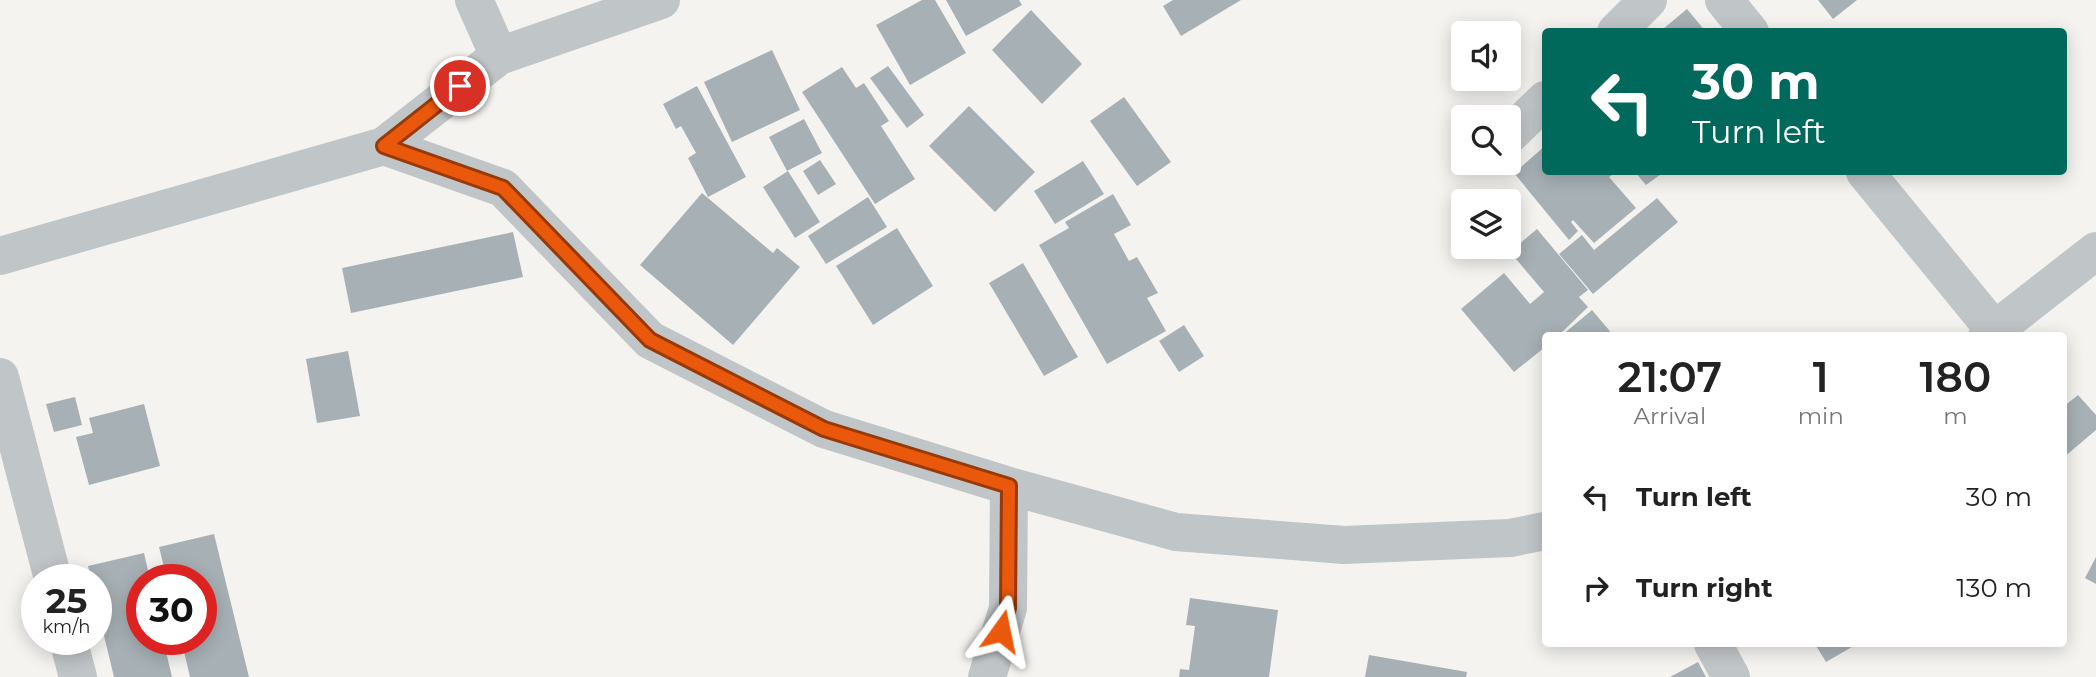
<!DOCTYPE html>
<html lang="en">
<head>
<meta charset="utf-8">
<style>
  body { margin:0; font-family:Montserrat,sans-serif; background:#f6f6f6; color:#222; height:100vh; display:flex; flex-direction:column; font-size:26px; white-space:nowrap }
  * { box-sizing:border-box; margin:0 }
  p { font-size:23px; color:#767676 }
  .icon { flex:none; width:38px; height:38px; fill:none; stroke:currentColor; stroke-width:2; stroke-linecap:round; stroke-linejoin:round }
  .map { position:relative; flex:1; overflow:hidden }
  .panel { position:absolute; left:1542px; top:332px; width:525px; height:315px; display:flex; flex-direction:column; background:#fff; border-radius:7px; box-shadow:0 4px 18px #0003 }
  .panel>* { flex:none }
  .hud { position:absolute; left:1542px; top:28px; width:525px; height:147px; border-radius:7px; box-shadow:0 4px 18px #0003; background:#00695c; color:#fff; overflow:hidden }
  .controls { position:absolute; left:1451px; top:21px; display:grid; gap:14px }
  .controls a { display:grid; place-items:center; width:70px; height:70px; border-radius:7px; background:#fff; box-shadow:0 4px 18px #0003; font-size:35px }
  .speed { position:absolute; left:21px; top:564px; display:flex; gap:14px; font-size:35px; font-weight:700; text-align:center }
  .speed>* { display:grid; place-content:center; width:91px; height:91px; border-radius:50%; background:#fff; box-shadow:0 4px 18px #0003; line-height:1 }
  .speed small { font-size:18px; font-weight:400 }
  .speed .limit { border:10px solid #d22; background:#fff; color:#111 }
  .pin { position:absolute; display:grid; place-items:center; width:60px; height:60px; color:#fff; margin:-30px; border:4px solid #fff; border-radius:50%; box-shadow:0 2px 7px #0007 }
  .me { position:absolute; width:77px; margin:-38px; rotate:12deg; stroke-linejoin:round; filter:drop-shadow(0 0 5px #0008) }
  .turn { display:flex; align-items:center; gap:24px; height:147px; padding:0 35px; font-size:32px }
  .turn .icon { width:91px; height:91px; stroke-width:2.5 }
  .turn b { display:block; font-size:49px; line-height:60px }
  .eta { display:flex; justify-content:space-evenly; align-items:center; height:119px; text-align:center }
  .eta b { font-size:42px; font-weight:600; line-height:49px }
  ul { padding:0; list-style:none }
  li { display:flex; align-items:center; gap:21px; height:91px; padding:0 35px }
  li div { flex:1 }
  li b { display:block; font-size:26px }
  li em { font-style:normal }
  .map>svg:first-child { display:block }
</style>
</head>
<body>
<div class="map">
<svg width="2096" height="677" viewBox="0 0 2096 677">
  <rect width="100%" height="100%" fill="#f4f3ef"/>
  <path fill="#a7b1b5" d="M922,0H935L966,53L910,85L876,25Z
    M946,0H1019L1022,5L966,36Z
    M1173,0H1241L1181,36L1163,6Z
    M1818,0H1857L1833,19Z
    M1687,9L1706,32H1665L1663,29Z
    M1031,10L1082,64L1042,104L992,50Z
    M772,50L800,110L732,142L704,82Z
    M888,66L924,115L907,128L870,78Z
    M842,67L856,88L864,83L889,121L881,126L915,179L875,204L802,92Z
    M697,86L746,177L708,197L688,158L696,153L681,126L676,129L663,104Z
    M1124,97L1171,162L1137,186L1090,121Z
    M969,106L1035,172L995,212L929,146Z
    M804,119L822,153L787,171L769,137Z
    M1545,146V172H1616L1609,177L1636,208L1594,243L1573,220L1571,222L1578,231L1569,240L1514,173Z
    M820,160L836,184L818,195L803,171Z
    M1083,161L1104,194L1055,224L1034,191Z
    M788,171L820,222L795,238L763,187Z
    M1635,172H1664L1646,185Z
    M702,193L773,253L777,248L800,267L733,345L640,265Z
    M1113,194L1131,225L1114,234L1129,261L1137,257L1158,293L1147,298L1166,331L1107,364L1039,245L1069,228L1065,222Z
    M868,197L887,227L826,264L808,236Z
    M1657,198L1678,222L1593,294L1559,254L1582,235L1594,250Z
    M897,228L933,286L873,325L836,266Z
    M1537,229L1588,290L1579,297L1588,307L1558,336H1545V347L1514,372L1461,309L1504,273L1530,304L1544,292L1510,252Z
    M513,232L523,277L351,313L342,268Z
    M1023,263L1078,357L1044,376L989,283Z
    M1592,310L1614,336H1561Z
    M1184,325L1204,356L1179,372L1159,341Z
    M348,351L360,416L317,423L306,359Z
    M2078,395L2096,415V430L2063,458V407Z
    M75,397L82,425L54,432L46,404Z
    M144,404L160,466L89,485L76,437L93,433L89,418Z
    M214,534L249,677H190L181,639H201V579H167L159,547Z
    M144,553L150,579H142V639H163L172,677H114L96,603V579H91L88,566Z
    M2096,557V584L2085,578Z
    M1190,598L1278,610L1269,677H1179L1180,669L1189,670L1195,626L1186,625Z
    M1815,644H1857L1826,662Z
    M1369,655L1467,672L1466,677H1365Z
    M1698,662L1706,677H1670Z"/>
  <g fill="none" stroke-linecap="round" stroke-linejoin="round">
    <path stroke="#c0c5c7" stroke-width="38" d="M474,0L499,56
      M1724,0L1750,32
      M1616,32L1648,0
      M1508,136L1545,100
      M384,146L503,188L650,340L824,429L1009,486L1176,532L1344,545L1510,538L1545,531
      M1865,172L1996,332
      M1987,336L2096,251
      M0,377L53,579
      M68,639L78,677
      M1713,644L1731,677
      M987,677L1008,608L1009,486"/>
    <path stroke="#c0c5c7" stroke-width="38" d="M0,256L384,146L499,56L661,0"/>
  </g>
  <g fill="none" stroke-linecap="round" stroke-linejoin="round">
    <g stroke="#983908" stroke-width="18">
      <path id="route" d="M460,86L384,146L503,188L650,340L824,429L1009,486L1008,608L1001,631"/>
    </g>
    <use href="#route" stroke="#ea580c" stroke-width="12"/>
  </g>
</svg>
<div class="controls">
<a><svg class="icon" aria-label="sound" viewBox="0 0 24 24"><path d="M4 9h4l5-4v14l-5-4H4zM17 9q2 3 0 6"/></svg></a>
<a><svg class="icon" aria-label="search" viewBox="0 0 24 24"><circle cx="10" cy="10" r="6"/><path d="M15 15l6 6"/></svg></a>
<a><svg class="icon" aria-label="layers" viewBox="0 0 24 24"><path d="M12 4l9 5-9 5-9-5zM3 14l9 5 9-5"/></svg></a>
</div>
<div class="speed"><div>25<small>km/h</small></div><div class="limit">30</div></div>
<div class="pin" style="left:460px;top:86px;background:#d93025"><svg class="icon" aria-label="arrive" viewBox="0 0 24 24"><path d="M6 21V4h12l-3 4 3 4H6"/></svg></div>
<svg class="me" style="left:1001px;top:631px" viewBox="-20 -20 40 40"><path d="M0-17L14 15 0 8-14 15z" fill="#ea580c" stroke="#fff" stroke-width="4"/></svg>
<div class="hud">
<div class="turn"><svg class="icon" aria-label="left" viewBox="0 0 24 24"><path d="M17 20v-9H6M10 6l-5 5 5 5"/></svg><div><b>30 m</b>Turn left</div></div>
</div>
<section class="panel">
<div class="eta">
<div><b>21:07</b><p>Arrival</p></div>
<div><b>1</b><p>min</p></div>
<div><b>180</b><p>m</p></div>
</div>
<ul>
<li><svg class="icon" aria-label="left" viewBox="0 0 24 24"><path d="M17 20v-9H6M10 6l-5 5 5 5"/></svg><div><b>Turn left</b></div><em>30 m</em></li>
<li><svg class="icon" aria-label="right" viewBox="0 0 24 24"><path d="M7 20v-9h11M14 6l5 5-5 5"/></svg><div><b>Turn right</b></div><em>130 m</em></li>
</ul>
</section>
</div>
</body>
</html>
